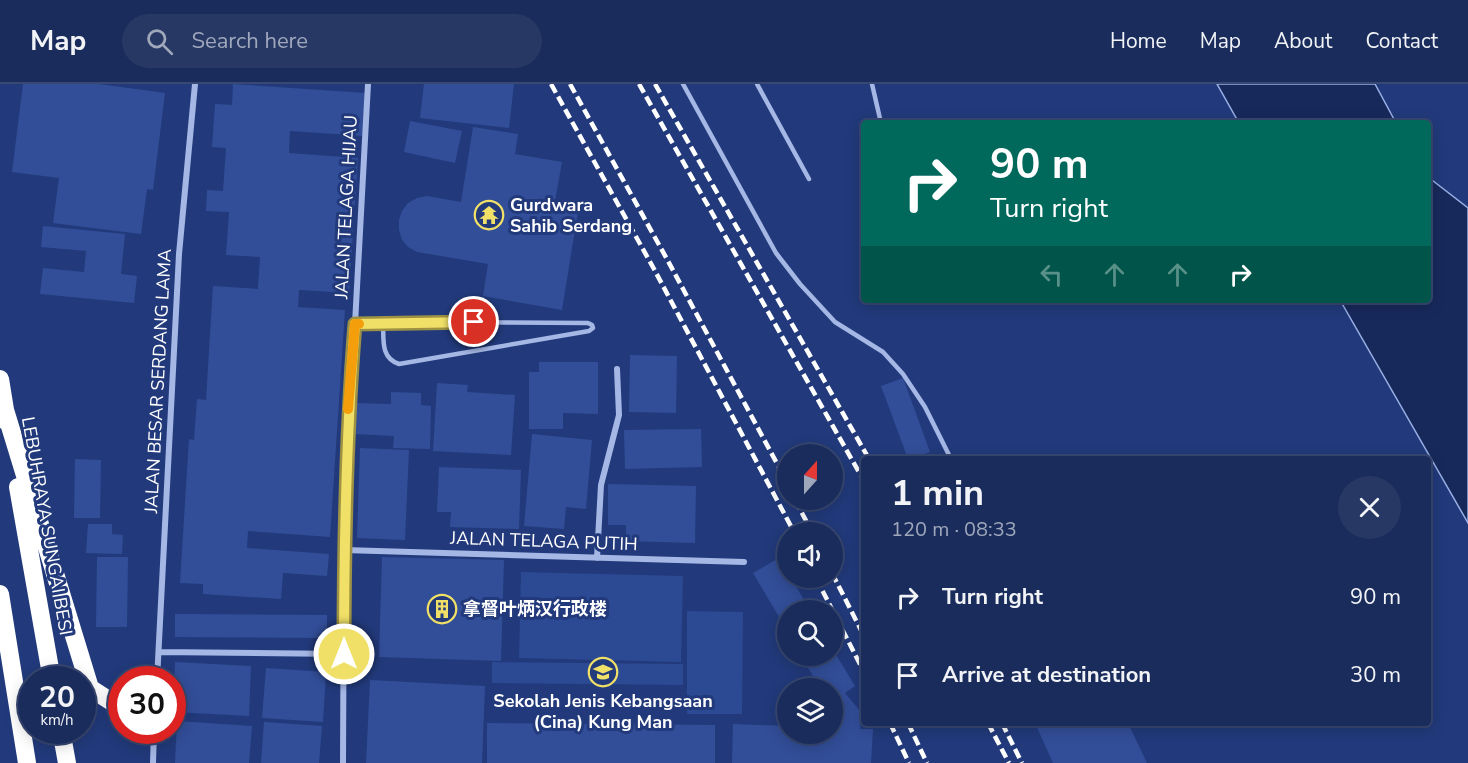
<!DOCTYPE html>
<html lang="en">
<head>
<meta charset="utf-8">
<style>
  body { margin:0; font-family:"Nunito Sans","Noto Sans SC",sans-serif; background:#273865; color:#f1f3f6; height:100vh; display:flex; flex-direction:column; font-size:22px; white-space:nowrap }
  * { box-sizing:border-box; margin:0 }
  p { font-size:20px; color:#9fa7bb }
  .icon { flex:none; width:33px; height:33px; fill:none; stroke:currentColor; stroke-width:2; stroke-linecap:round; stroke-linejoin:round }
  .map { position:relative; flex:1; overflow:hidden }
  .sheet { position:absolute; left:861px; top:372px; width:570px; height:270px; display:flex; flex-direction:column; background:#1a2c5c; border-radius:6px; box-shadow:0 3px 15px #0003,0 0 0 2px #384872 }
  .sheet>* { flex:none }
  .hud { position:absolute; left:861px; top:36px; width:570px; height:183px; border-radius:6px; box-shadow:0 3px 15px #0003,0 0 0 2px #384872; background:#00695c; color:#fff; overflow:hidden }
  .needle { width:39px; rotate:21deg }
  .buttons { position:absolute; left:777px; top:360px; display:grid; gap:12px }
  .buttons a { display:grid; place-items:center; width:66px; height:66px; border-radius:50%; background:#1a2c5c; box-shadow:0 3px 15px #0003,0 0 0 2px #384872; font-size:30px }
  .speed { position:absolute; left:18px; top:582px; display:flex; gap:12px; font-size:30px; font-weight:700; text-align:center }
  .speed>* { display:grid; place-content:center; width:78px; height:78px; border-radius:50%; background:#1a2c5c; box-shadow:0 3px 15px #0003,0 0 0 2px #384872; line-height:1 }
  .speed small { font-size:15px; font-weight:400 }
  .speed .limit { border:9px solid #d22; background:#fff; color:#111 }
  .pin { position:absolute; display:grid; place-items:center; width:51px; height:51px; color:#fff; margin:-26px; border:3px solid #fff; border-radius:50%; box-shadow:0 2px 6px #0007 }
  .me { position:absolute; width:66px; margin:-33px; rotate:0deg; stroke-linejoin:round; filter:drop-shadow(0 0 4px #0008) }
  .turn { display:flex; align-items:center; gap:21px; height:126px; padding:0 30px; font-size:27px }
  .turn .icon { width:78px; height:78px; stroke-width:2.5 }
  .turn b { display:block; font-size:42px; line-height:51px }
  .lanes { display:flex; align-items:center; height:57px; padding:0 30px; background:#0003; justify-content:center; gap:30px; direction:ltr }
  .lanes .off { opacity:.35 }
  .round { display:grid; place-items:center; flex:none; width:63px; height:63px; border-radius:32px; background:#273865 }
  .summary { display:flex; align-items:center; justify-content:space-between; height:102px; padding:0 30px }
  h1 { font-size:36px; font-weight:700; line-height:45px }
  ul { padding:0; list-style:none }
  li { display:flex; align-items:center; gap:18px; height:78px; padding:0 30px }
  li div { flex:1 }
  li b { display:block; font-size:22px }
  li em { font-style:normal }
  header { display:flex; align-items:center; gap:36px; box-sizing:border-box; height:84px; padding:0 30px; background:#1a2c5c; border-bottom:2px solid #384872 }
  header strong { font-size:28px }
  nav { display:flex; gap:33px; margin-inline-start:auto; font-size:21px }
  .search { width:420px; height:54px; background:#273865; display:flex; align-items:center; gap:15px; box-sizing:border-box; padding:0 21px; border-radius:33px; color:#9fa7bb; font-size:22px }
  .map>svg:first-child { display:block }
</style>
</head>
<body>
<header>
<strong>Map</strong>
<div class="search"><svg class="icon" aria-label="search" viewBox="0 0 24 24"><circle cx="10" cy="10" r="6"/><path d="M15 15l6 6"/></svg>Search here</div>
<nav><a>Home</a><a>Map</a><a>About</a><a>Contact</a></nav>
</header>
<div class="map">
<svg width="1468" height="679" viewBox="0 0 1468 679">
  <rect width="100%" height="100%" fill="#223a7b"/>
  <path fill="#2c4993" d="M521,488L683,492L681,578L519,574Z
    M687,527L743,528L742,630H687Z
    M492,578L683,580V601L492,599Z"/>
  <path fill="#17295b" stroke="#99b0e6" stroke-width="1.5" d="M1217,0H1375L1396,39H1239Z
    M1428,93L1468,124V439L1340,216H1428Z"/>
  <path fill="#324e98" d="M23,0H99L165,9L153,106L147,105L141,150L53,139L59,94L12,88Z
    M233,0L366,9L364,52L290,47L289,69L358,74L349,209L299,206L298,223L345,226L330,453L248,447L247,464L329,470L327,492L283,489L281,515L203,510V500L180,499L189,355L194,356L197,315L206,316L213,202L258,205V203L260,173L226,171L229,128L206,127L207,106L223,107L226,64L212,63L215,20L232,21Z
    M424,0H514L509,44L420,34Z
    M410,37L462,47L455,79L404,68Z
    M473,43L518,50L515,70L562,78L555,117L579,121L562,226L483,212L488,180L417,168L408,163L402,156L399,146V136L402,127L408,119L417,114L427,112L461,118Z
    M43,142L125,150L121,190L137,192L134,219L40,210L43,184L84,188L86,167L41,163Z
    M630,271L677,272L676,329L629,328Z
    M539,278H598V330L563,329V345H529V288H539Z
    M903,294L930,368L910,375H908L881,302Z
    M437,299L468,301L467,308L515,311L511,371L433,367Z
    M391,308L421,309V321L431,322L430,365L393,364L394,352L353,350L354,319L391,320Z
    M701,345L702,383L625,385L624,346Z
    M532,350L592,356L586,425L566,423L564,445L524,442Z
    M360,364L409,366L405,456L357,454Z
    M75,375L101,376L100,434H74Z
    M439,383L521,386L519,445L450,443L451,428H437Z
    M608,400L696,402L695,459L626,457V441H608Z
    M88,440H112V450L123,451L122,470L86,469Z
    M97,473H128L127,543H96Z
    M382,473L504,476L501,577L379,573Z
    M779,474L788,488V494H791L810,526H788V548L753,489Z
    M175,530L327,531V554L175,553Z
    M832,564L855,602L845,609L861,628L860,645H873L871,679H732L733,640L788,642V650H832V604H820L801,572H832Z
    M175,578L251,582L249,632L173,628Z
    M266,584L326,588L323,638L262,634Z
    M370,596L485,602L482,679H366Z
    M177,637L252,642L249,679H175Z
    M264,638L322,642L319,679H261Z
    M487,639L715,641V679H487Z
    M1035,639H1128L1147,679H1053Z"/>
  <g fill="none" stroke-linecap="round" stroke-linejoin="round">
    <path stroke="#a5b7e5" stroke-width="4.5" d="M683,0L776,169L800,200L835,238L883,268L903,290L925,323L951,375
      M757,0L809,95
      M872,0L881,39
      M355,240L383,238L588,239L592,241L593,244L589,247L399,280C380,274 384,255 383,238"/>
    <path stroke="#a5b7e5" stroke-width="6" d="M344,466L744,478
      M597,474L601,401L619,331L617,285
      M159,568L344,570
      M157,596L179,170L195,0
      M153,679L154,646
      M343,679L344,466L348,325L355,240L368,0"/>
    <path stroke="#fff" stroke-width="18" d="M0,295L7,338
      M5,326L90,604L115,620H122
      M18,403L52,596
      M0,510L27,679
      M61,646L67,679"/>
    <path stroke="#fff" stroke-width="4.5" stroke-dasharray="10 4.5" stroke-linecap="butt" d="M551,0L654,185L794,448
      M570,0L668,177L788,400
      M639,0L864,397
      M655,0L869,375
      M795,416L812,448
      M832,489L864,552
      M816,494L864,588
      M890,639L909,679
      M908,639L927,679
      M988,639L1009,679
      M1002,639L1022,679"/>
  </g>
  <g fill="none" stroke-linecap="round" stroke-linejoin="round">
    <g stroke="#9d9243" stroke-width="15">
      <path id="route" d="M344,570C344,460 346,350 355,240L474,238"/>
    </g>
    <use href="#route" stroke="#f1e067" stroke-width="10"/>
    <path stroke="#f59e0b" stroke-width="10" d="M348,325L355,240H359"/>
  </g>
  <defs>
    <g id="temple-ring" transform="scale(1.5)"><circle r="9.5" fill="#223a7b" stroke="#f1e067" stroke-width="1.5"/><path d="M0-6L5-2H3V0L6.5 2.5H4V6H1.5V3h-3V6H-4V2.5H-6.5L-3 0V-2H-5Z" fill="#f1e067"/></g>
    <g id="building-ring" transform="scale(1.5)"><circle r="9.5" fill="#223a7b" stroke="#f1e067" stroke-width="1.5"/><path d="M-4-6H4V6H1V3H-1V6H-4ZM-2.5-4.3h1.7v1.8h-1.7ZM.8-4.3h1.7v1.8H.8ZM-2.5-1h1.7V.8h-1.7ZM.8-1h1.7V.8H.8Z" fill="#f1e067"/></g>
    <g id="school-ring" transform="scale(1.5)"><circle r="9.5" fill="#223a7b" stroke="#f1e067" stroke-width="1.5"/><path d="M0-5L7-2L0 1L-7-2ZM-4 1L0 2.5L4 1V4Q0 6-4 4Z" fill="#f1e067"/></g>
  </defs>
  <g fill-rule="evenodd">
    <use href="#temple-ring" x="489" y="131"/>
    <use href="#building-ring" x="442" y="525"/>
    <use href="#school-ring" x="603" y="588"/>
  </g>
  <g text-anchor="middle" stroke-width="6" stroke-linejoin="round" paint-order="stroke">
    <g font-size="18" font-weight="bold" fill="#fff" stroke="#223a7b" text-anchor="start">
      <text x="510" y="127">Gurdwara<tspan x="510" dy="21">Sahib Serdang</tspan></text>
      <text x="463" y="531">拿督叶炳汉行政楼</text>
      <text x="603" y="623" text-anchor="middle">Sekolah Jenis Kebangsaan<tspan x="603" dy="21">(Cina) Kung Man</tspan></text>
    </g>
    <g font-size="18" fill="#fff" stroke="#223a7b">
      <text transform="translate(346 123) rotate(-87)" y="6">JALAN TELAGA HIJAU</text>
      <text transform="translate(158 297) rotate(-87)" y="6">JALAN BESAR SERDANG LAMA</text>
      <text transform="translate(47 442) rotate(80)" y="6">LEBUHRAYA SUNGAI BESI</text>
      <text transform="translate(544 457) rotate(2)" y="6">JALAN TELAGA PUTIH</text>
    </g>
  </g>
</svg>
<div class="buttons">
<a><svg class="needle" viewBox="-14 -14 28 28"><path d="M0-13l5 13h-10z" fill="#e53935"/><path d="M0 13l5-13h-10z" fill="#9fa7bb"/></svg></a>
<a><svg class="icon" aria-label="sound" viewBox="0 0 24 24"><path d="M4 9h4l5-4v14l-5-4H4zM17 9q2 3 0 6"/></svg></a>
<a><svg class="icon" aria-label="search" viewBox="0 0 24 24"><circle cx="10" cy="10" r="6"/><path d="M15 15l6 6"/></svg></a>
<a><svg class="icon" aria-label="layers" viewBox="0 0 24 24"><path d="M12 4l9 5-9 5-9-5zM3 14l9 5 9-5"/></svg></a>
</div>
<div class="speed"><div>20<small>km/h</small></div><div class="limit">30</div></div>
<div class="pin" style="left:474px;top:238px;background:#d93025"><svg class="icon" aria-label="arrive" viewBox="0 0 24 24"><path d="M6 21V4h12l-3 4 3 4H6"/></svg></div>
<svg class="me" style="left:344px;top:570px" viewBox="-20 -20 40 40"><circle r="17" fill="#f1e067" stroke="#fff" stroke-width="3"/><path d="M0-11L8 9 0 5-8 9z" fill="#fff"/></svg>
<div class="hud">
<div class="turn"><svg class="icon" aria-label="right" viewBox="0 0 24 24"><path d="M7 20v-9h11M14 6l5 5-5 5"/></svg><div><b>90 m</b>Turn right</div></div>
<div class="lanes"><svg class="icon off" aria-label="left" viewBox="0 0 24 24"><path d="M17 20v-9H6M10 6l-5 5 5 5"/></svg><svg class="icon off" aria-label="ahead" viewBox="0 0 24 24"><path d="M12 20V5M6 11l6-6 6 6"/></svg><svg class="icon off" aria-label="ahead" viewBox="0 0 24 24"><path d="M12 20V5M6 11l6-6 6 6"/></svg><svg class="icon" aria-label="right" viewBox="0 0 24 24"><path d="M7 20v-9h11M14 6l5 5-5 5"/></svg></div>
</div>
<section class="sheet">
<div class="summary"><div><h1>1 min</h1><p>120 m · 08:33</p></div><a class="round"><svg class="icon" aria-label="close" viewBox="0 0 24 24"><path d="M6 6l12 12M18 6L6 18"/></svg></a></div>
<ul>
<li><svg class="icon" aria-label="right" viewBox="0 0 24 24"><path d="M7 20v-9h11M14 6l5 5-5 5"/></svg><div><b>Turn right</b></div><em>90 m</em></li>
<li><svg class="icon" aria-label="arrive" viewBox="0 0 24 24"><path d="M6 21V4h12l-3 4 3 4H6"/></svg><div><b>Arrive at destination</b></div><em>30 m</em></li>
</ul>
</section>
</div>
</body>
</html>
